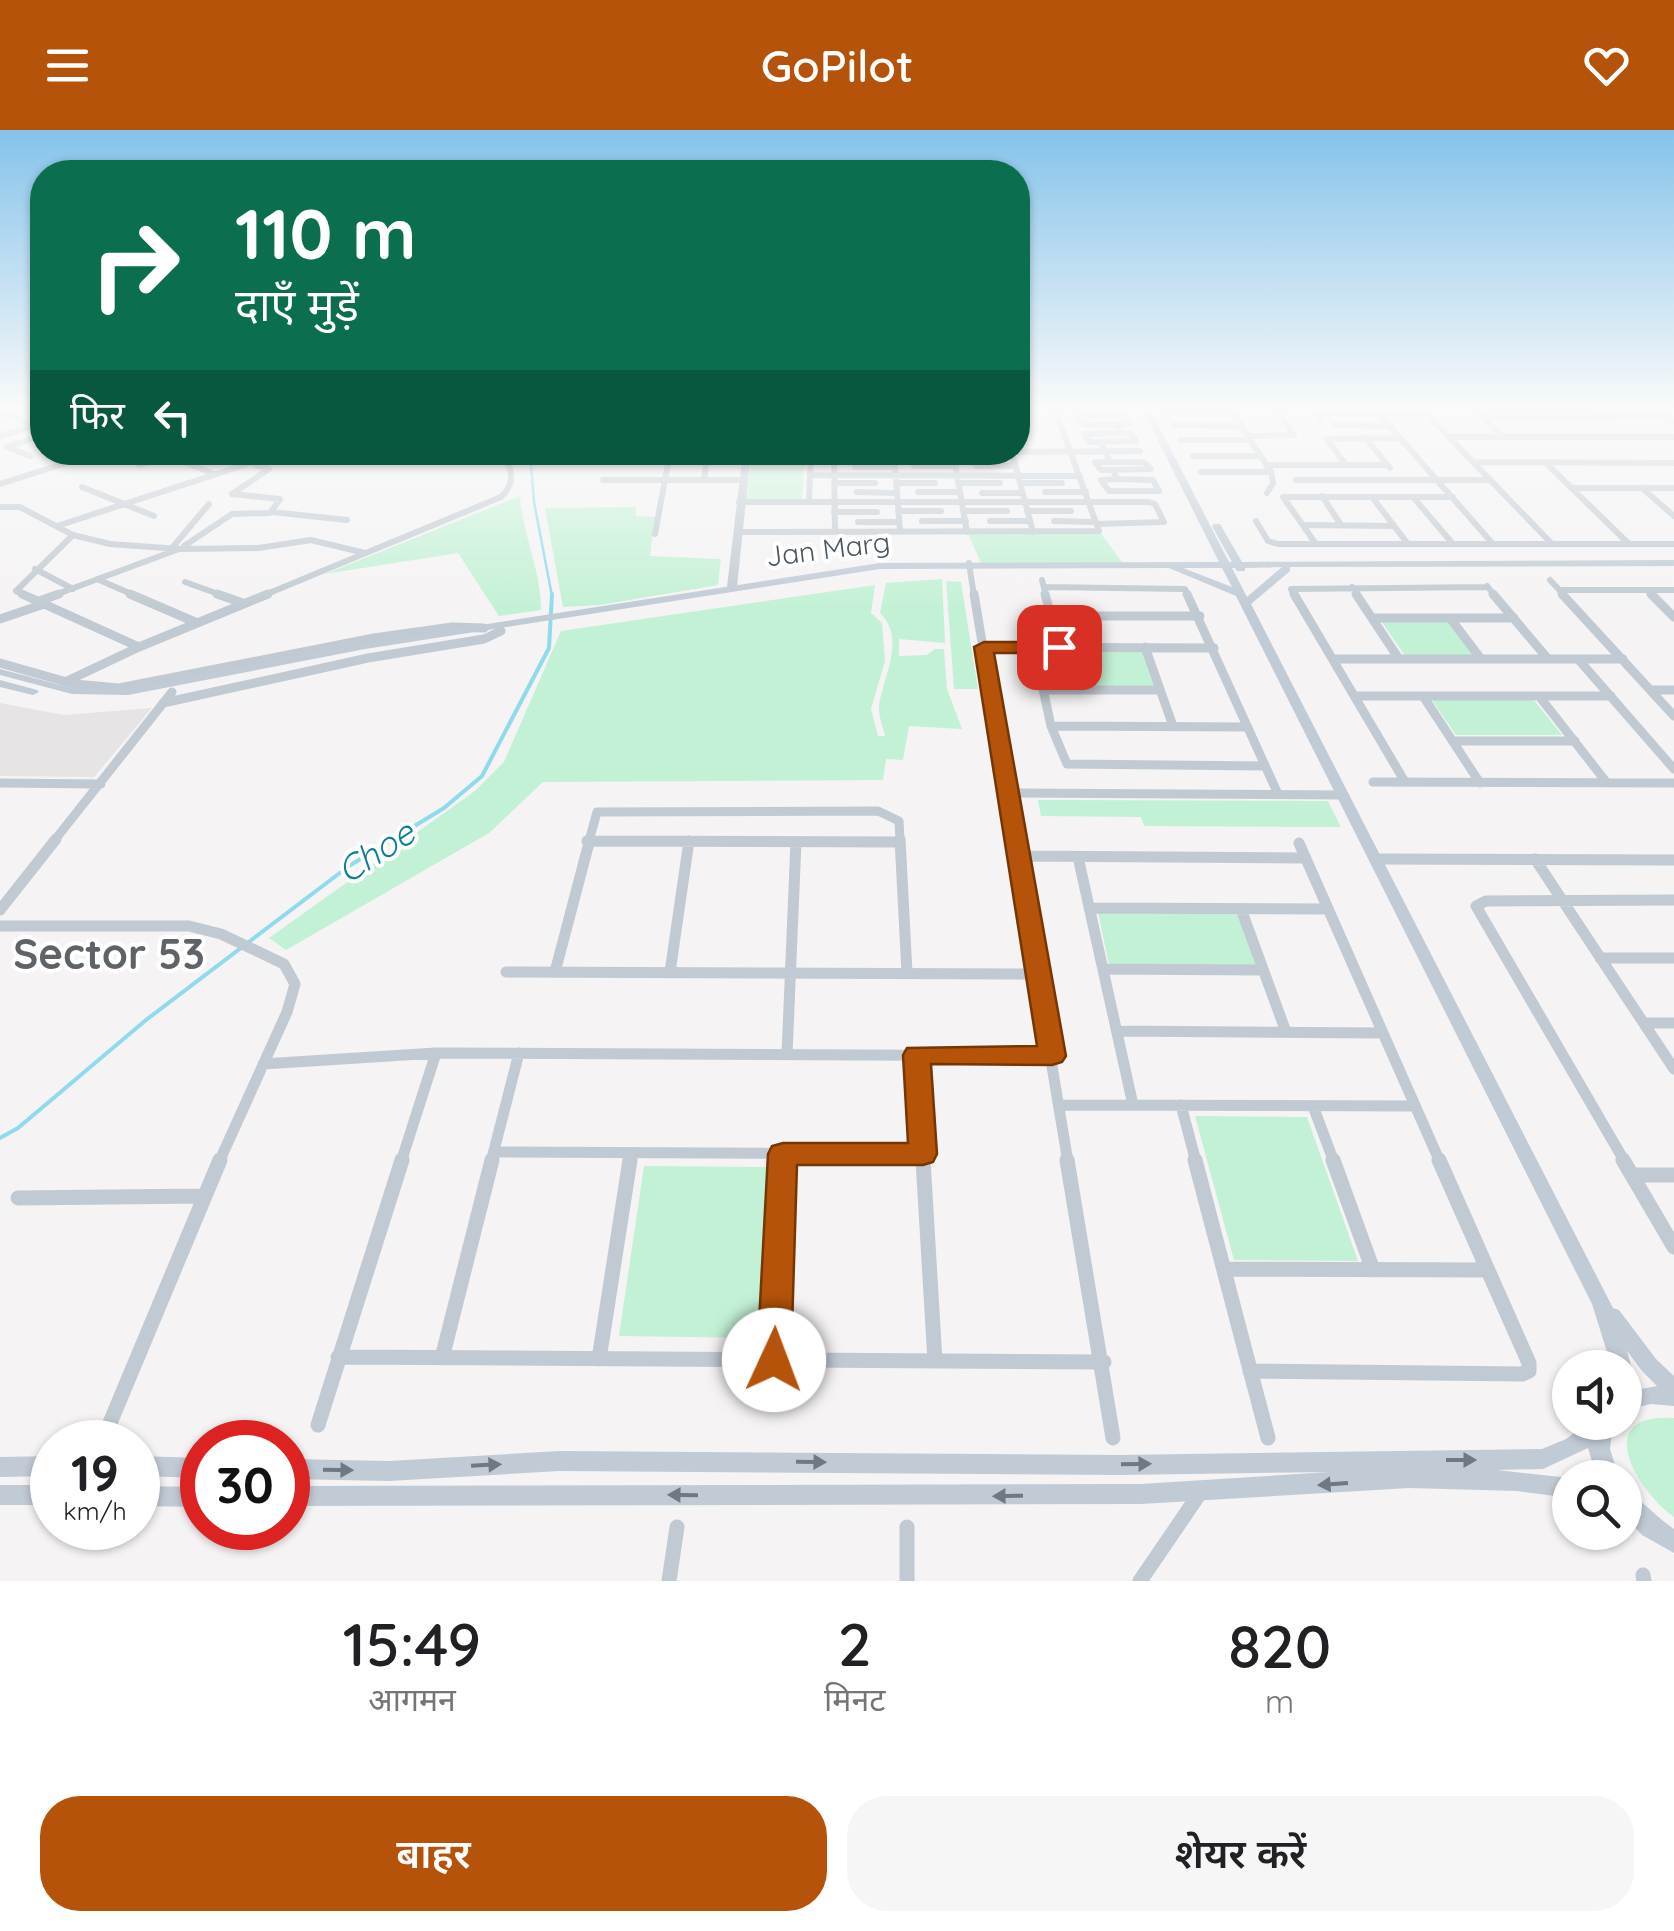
<!DOCTYPE html>
<html lang="hi">
<head>
<meta charset="utf-8">
<style>
  body { margin:0; font-family:Quicksand,"Noto Sans Devanagari",sans-serif; background:#f6f6f6; color:#202124; height:100vh; display:flex; flex-direction:column; font-size:38px; white-space:nowrap }
  * { box-sizing:border-box; margin:0 }
  p { font-size:32px; color:#757577 }
  .icon { flex:none; width:55px; height:55px; fill:none; stroke:currentColor; stroke-width:2; stroke-linecap:round; stroke-linejoin:round }
  .map { position:relative; height:1451px; overflow:hidden }
  .sheet { display:flex; flex-direction:column; background:#fff; flex:1 }
  .sheet>* { flex:none }
  .top-card { position:absolute; left:30px; top:30px; width:1000px; height:305px; border-radius:40px; box-shadow:0 2px 8px #0004; background:#0b6e4f; color:#fff; overflow:hidden }
  .controls { position:absolute; left:1552px; top:1220px; display:grid; gap:20px }
  .controls a { display:grid; place-items:center; width:90px; height:90px; border-radius:50%; background:#fff; box-shadow:0 2px 8px #0004; font-size:50px }
  .speed { position:absolute; left:30px; top:1290px; display:flex; gap:20px; font-size:50px; font-weight:700; text-align:center }
  .speed>* { display:grid; place-content:center; width:130px; height:130px; border-radius:50%; background:#fff; box-shadow:0 2px 8px #0004; line-height:1 }
  .speed small { font-size:25px; font-weight:400 }
  .speed .limit { border:15px solid #d22; background:#fff; color:#111 }
  .pin { position:absolute; display:grid; place-items:center; width:85px; height:85px; color:#fff; margin:-42px; border-radius:20px; box-shadow:0 5px 15px #0006 }
  .me { position:absolute; width:110px; margin:-55px; rotate:2deg; stroke-linejoin:round; filter:drop-shadow(0 0 8px #0008) }
  .turn { display:flex; align-items:center; gap:35px; height:210px; padding:0 40px; font-size:45px }
  .turn .icon { width:130px; height:130px; stroke-width:2.5 }
  .turn b { display:block; font-size:70px; line-height:85px }
  .then { display:flex; align-items:center; height:95px; padding:0 40px; background:#0003; gap:20px; font-size:38px }
  .eta { display:flex; justify-content:space-evenly; align-items:center; height:170px; text-align:center }
  .eta b { font-size:60px; font-weight:600; line-height:70px }
  .primary-button { display:flex; gap:20px; margin-top:auto; padding:20px 40px }
  .primary-button a { flex:1; height:115px; border-radius:40px; background:#b45309; color:#fff; font-size:40px; font-weight:600; line-height:115px; text-align:center }
  .primary-button a+a { background:#f6f6f6; color:#202124 }
  header { display:flex; justify-content:space-between; align-items:center; height:130px; padding:0 40px; background:#b45309; color:#fff; font-size:45px; font-weight:600 }
  .map>svg:first-child { display:block }
</style>
</head>
<body>
<header><svg class="icon" aria-label="menu" viewBox="0 0 24 24"><path d="M4 6h16M4 12h16M4 18h16"/></svg>GoPilot<svg class="icon" aria-label="heart" viewBox="0 0 24 24"><path d="M12 20l-8-8c-3-5 5-10 8-4 3-6 11-1 8 4z"/></svg></header>
<div class="map">
<svg width="1674" height="1451" viewBox="0 0 1674 1451">
  <rect width="100%" height="100%" fill="#f5f3f3"/>
  <path fill="#e6e4e5" d="M0,573L64,585L152,578L94,647L0,646Z"/>
  <path fill="#c3f1d5" d="M752,323H805L802,370L746,371Z
    M520,366C523,406 541,440 541,480L499,486L458,423L325,444Z
    M636,377V386L655,387L650,426L721,429L718,455L600,475L563,477L545,378Z
    M1099,401L1125,436L982,435L967,402Z
    M942,449L945,513L899,509V526L927,525L935,519H944L947,559L962,599L909,596L903,630L886,629L883,650L543,652L489,703L286,820L269,808L475,661L504,632L561,501L875,455L871,483L882,493L885,531L871,579L878,606H885C883,597 878,585 879,575C884,545 906,508 880,483L886,453Z
    M946,451L961,452L978,559H954Z
    M1381,491H1447L1475,527H1406Z
    M1034,517H1145L1160,560H1043Z
    M1431,569H1533L1562,605H1456Z
    M1038,670L1328,671L1341,697L1144,696L1141,687L1041,686Z
    M1098,782L1238,783L1256,836L1109,835Z
    M1195,986L1307,987L1358,1131L1234,1130Z
    M644,1036L767,1037L757,1208L619,1206Z
    M1674,1288V1387C1635,1359 1591,1282 1674,1288Z"/>
  <g fill="none" stroke-linecap="round" stroke-linejoin="round">
    <path stroke="#90daee" stroke-width="2.5" d="M530,322L534,372L552,466"/>
    <path stroke="#90daee" stroke-width="4" d="M0,1008L18,998L146,890L349,736L444,678L482,646L549,518L552,464"/>
    <path stroke="#c1cad2" stroke-width="6" d="M1067,277H1135
      M1087,277L1091,286
      M1229,277L1271,342L1273,353L1267,363
      M1310,277L1321,291
      M1420,277L1552,414
      M1472,277L1503,307
      M1654,277L1674,292
      M0,281L34,296L0,306
      M1165,281H1231
      M1319,283L1426,284
      M1379,284L1493,414
      M1091,286H1124L1130,294L1084,295L1076,287Z
      M1483,288L1667,287
      M1116,295L1120,303
      M1174,295L1241,296
      M1335,295L1391,296
      M1120,303L1132,304L1136,311L1089,312L1084,304Z
      M1248,306L1294,305L1275,277
      M1449,307H1674
      M1366,308L1390,338
      M1181,310H1250
      M1101,312L1110,332
      M9,316L42,306
      M7,317L30,326
      M158,322L212,343
      M834,322L835,402
      M894,322L900,401
      M953,322L967,402
      M1012,322L1033,402
      M1018,322L1140,321
      M1193,326H1260
      M894,328H933
      M954,328H994
      M834,329H873
      M1095,332H1144L1151,339L1101,340Z
      M1473,332L1674,333
      M1546,333L1629,414
      M139,335L166,326
      M1266,335H1387
      M1346,335L1327,309L1400,308
      M914,336H956
      M976,336H1015
      M855,337H895
      M1113,340L1117,349
      M1201,342H1271
      M810,345L1080,346
      M1117,349L1153,350L1159,361H1109L1101,350Z
      M603,350H743
      M704,350L708,322
      M1296,350H1490
      M834,353H875
      M896,353H935
      M959,353H1000
      M1020,353H1062
      M0,354L101,322
      M82,357L154,386
      M1571,358H1674
      M1642,358L1674,386
      M857,362L897,363
      M918,362H960
      M1045,362H1086
      M982,363H1022
      M232,364L269,339L255,335
      M1322,366L1341,395
      M1283,367H1453
      M1283,367L1316,414
      M1372,367L1408,414
      M1413,367L1453,414
      M809,371L811,322
      M739,372H1149L1155,374L1164,392L1097,394
      M0,377H20L73,405L16,461L27,466
      M898,381H941
      M964,381H1007
      M1027,381H1071
      M272,382L347,390
      M834,382H877
      M922,391H966
      M990,391H1030
      M1054,391L1096,392
      M1256,391L1268,411L1278,414H1674
      M858,392H899
      M1304,395L1394,396
      M57,396L284,322
      M737,402L1099,401L1054,277
      M655,404L670,322
      M184,416L232,384L270,383L280,369L232,364
      M172,418L209,374
      M179,419L258,418L311,410L365,423
      M969,433L974,466
      M35,439L73,459
      M97,449L136,466
      M1042,450L1046,466
      M1550,450L1565,466
      M185,452L224,466
      M1487,456L1495,466
      M1044,457L1185,459L1188,466
      M1352,457L1358,466
      M1560,460H1674
      M1648,461L1653,466
      M52,466L179,419L110,414L73,405
      M262,466L501,367C517,352 512,337 500,322
      M1295,466L1291,459L1488,457"/>
    <path stroke="#c1cad2" stroke-width="9" d="M22,464L139,517L268,464
      M130,464L195,492
      M217,464L243,473
      M974,464L1015,711
      M1045,464L1059,517
      M1187,464L1278,664
      M1294,464L1405,652
      M1356,464L1399,529
      M1493,464L1548,529
      M1562,464L1674,586
      M1651,464L1674,487
      M39,471L59,464
      M1051,486H1200
      M1372,488H1514
      M1450,488L1481,529
      M0,489L44,474
      M983,517L1214,518
      M1034,517L1051,596L1067,634L1265,636
      M1145,517L1173,596
      M1333,529H1623
      M1578,529L1674,639
      M0,533L74,554L119,558L374,508L452,497L484,498
      M65,552L139,517
      M1043,560H1160
      M1651,560H1674
      M1354,566H1611
      M1423,566L1480,653
      M1539,566L1607,653
      M163,573L368,528L484,509L501,501
      M1051,596L1248,597
      M1453,611H1575
      M1373,652L1674,653
      M0,653L101,654
      M1008,663L1344,665
      M54,711L172,562
      M587,711H728
      M589,711L597,682L878,681L899,691L900,711"/>
    <path stroke="#c1cad2" stroke-width="11" d="M900,709L907,843
      M1014,709L1068,1032
      M587,711L899,712
      M1299,713L1440,1032
      M1019,726L1306,728
      M1078,727L1133,975
      M1377,729L1674,730
      M1535,729L1674,939
      M1089,778L1328,779
      M1241,779L1286,902
      M0,780L56,709
      M0,796H189L221,804L284,834L295,854L287,882L219,1032
      M1600,828H1674
      M1103,839L1263,840
      M506,842L1038,844
      M555,842L590,709
      M670,842L689,711
      M1644,893H1674
      M1117,901L1382,903
      M787,924L796,712
      M917,925L923,1032
      M263,934L436,923L1052,926
      M1060,975L1414,976
      M1181,975L1196,1032
      M1313,976L1334,1032
      M494,1022L923,1024
      M401,1032L436,923
      M491,1032L519,923
      M630,1032L631,1023
      M783,1032V1023
      M1625,1032L1476,776L1486,771L1674,770"/>
    <path stroke="#c1cad2" stroke-width="15" d="M923,1030L935,1231
      M1067,1030L1113,1308
      M1195,1030L1268,1308
      M1333,1030L1373,1140
      M1623,1030L1674,1117
      M1632,1045H1674
      M18,1068L204,1066
      M1224,1139L1487,1140
      M338,1227L1104,1232
      M442,1228L492,1030
      M599,1229L630,1030
      M774,1230L783,1030
      M1250,1241L1522,1244L1529,1241V1233L1439,1030
      M318,1295L402,1030
      M102,1312L220,1030
      M907,1397V1451
      M1643,1445L1644,1451
      M669,1451L677,1397
      M1140,1451L1200,1363"/>
    <path fill="#c1cad2" fill-rule="evenodd" d="M743,322H751L737,457L732,460L727,457Z"/>
    <path fill="#c1cbd6" fill-rule="evenodd" d="M1141,277H1149L1229,432H1232L1212,396L1214,394H1220L1242,432L1674,430V436L1290,437V441L1251,474L1613,1178L1619,1180L1656,1229L1674,1246V1276L1651,1274L1625,1280V1262L1657,1256L1642,1241L1627,1221L1632,1238L1629,1244L1625,1246V1238H1612L1592,1174L1236,466L1169,438L880,439L365,519L128,565L72,564L0,545V539L72,558L128,559L365,513L880,433L1219,432ZM1282,437L1247,467L1232,438H1235L1237,441H1245V438ZM1183,438H1222L1232,457Z
      M0,550L37,560L39,562L33,565L0,557Z
      M1590,1292H1613L1610,1319L1619,1348H1597L1588,1318L1543,1339L1497,1340L1570,1348V1368L1517,1361L1409,1358L1141,1374L288,1376V1356L1141,1354L1329,1342L1120,1345L559,1341L389,1351L288,1349V1329L389,1331L559,1321L1120,1325L1542,1319L1566,1309Z
      M52,1326V1346L0,1347V1327Z
      M138,1326L202,1328V1348L138,1346Z
      M0,1355H52V1375H0Z
      M138,1356L202,1357V1377L138,1376Z
      M1625,1362C1641,1368 1657,1388 1674,1399V1423L1642,1405L1625,1387Z"/>
  </g>
  <defs><path id="oneway-solid" d="M-6-.8H1V-3.2L6.5 0L1 3.2V.8H-6Z" transform="scale(2.5)"/></defs>
  <g fill="#6e7984">
    <use href="#oneway-solid" transform="translate(1461 1330)"/>
    <use href="#oneway-solid" transform="translate(811 1332) rotate(1)"/>
    <use href="#oneway-solid" transform="translate(1136 1334) rotate(-1)"/>
    <use href="#oneway-solid" transform="translate(486 1335) rotate(-3)"/>
    <use href="#oneway-solid" transform="translate(338 1340) rotate(1)"/>
    <use href="#oneway-solid" transform="translate(1333 1354) rotate(176)"/>
    <use href="#oneway-solid" transform="translate(683 1365) rotate(-179)"/>
    <use href="#oneway-solid" transform="translate(1008 1366) rotate(179)"/>
  </g>
  <linearGradient id="sky" x2="0" y2="1"><stop stop-color="#85c3ea"/><stop offset="0.58" stop-color="#fafafa"/><stop offset="1" stop-color="#fafafa" stop-opacity="0"/></linearGradient>
  <rect width="1674" height="480" fill="url(#sky)"/>
  <path fill="#b45309" stroke="#753606" stroke-width="2.5" d="M984,512H1059L1068,517L1059,523H994L1066,926L1062,932L1052,935L931,934L937,1024L933,1032L923,1035H797L791,1230L786,1240L774,1245L762,1240L757,1230L768,1024L772,1016L783,1013H908L903,925L907,918L1037,916L974,517Z"/>
  <g text-anchor="middle" stroke-width="8" stroke-linejoin="round" paint-order="stroke">
    <g font-size="28" fill="#4a5661" stroke="#fff">
      <text transform="translate(828 419) rotate(-7)" y="10">Jan Marg</text>
    </g>
    <g font-size="35" font-style="italic" fill="#0c7c9b" stroke="#fff">
      <text transform="translate(376 722) rotate(-33)" y="12">Choe</text>
    </g>
    <g font-size="42" font-weight="bold" fill="#5f6368" stroke="#fff">
      <text x="109" y="839">Sector 53</text>
    </g>
  </g>
</svg>
<div class="controls">
<a><svg class="icon" aria-label="sound" viewBox="0 0 24 24"><path d="M4 9h4l5-4v14l-5-4H4zM17 9q2 3 0 6"/></svg></a>
<a><svg class="icon" aria-label="search" viewBox="0 0 24 24"><circle cx="10" cy="10" r="6"/><path d="M15 15l6 6"/></svg></a>
</div>
<div class="speed"><div>19<small>km/h</small></div><div class="limit">30</div></div>
<div class="pin" style="left:1059px;top:517px;background:#d93025"><svg class="icon" aria-label="arrive" viewBox="0 0 24 24"><path d="M6 21V4h12l-3 4 3 4H6"/></svg></div>
<svg class="me" style="left:774px;top:1230px" viewBox="-20 -20 40 40"><circle r="19" fill="#fff"/><path d="M0-13L10 11 0 6-10 11z" fill="#b45309"/></svg>
<div class="top-card">
<div class="turn"><svg class="icon" aria-label="right" viewBox="0 0 24 24"><path d="M7 20v-9h11M14 6l5 5-5 5"/></svg><div><b>110 m</b>दाएँ मुड़ें</div></div>
<div class="then">फिर<svg class="icon" aria-label="left" viewBox="0 0 24 24"><path d="M17 20v-9H6M10 6l-5 5 5 5"/></svg></div>
</div>
</div>
<section class="sheet">
<div class="eta">
<div><b>15:49</b><p>आगमन</p></div>
<div><b>2</b><p>मिनट</p></div>
<div><b>820</b><p>m</p></div>
</div>
<div class="primary-button"><a>बाहर</a><a>शेयर करें</a></div>
</section>
</body>
</html>
